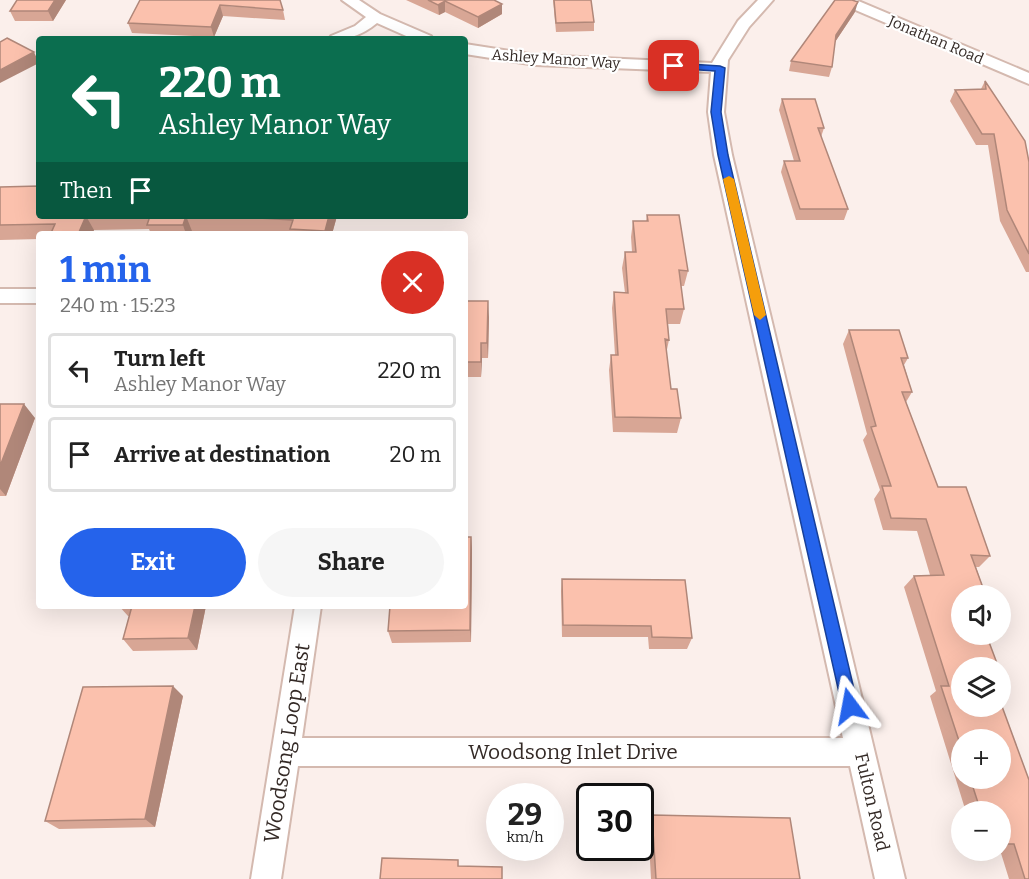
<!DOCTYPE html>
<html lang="en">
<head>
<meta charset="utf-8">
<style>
  body { margin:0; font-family:Bitter,serif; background:#f6f6f6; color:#222; height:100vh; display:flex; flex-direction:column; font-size:22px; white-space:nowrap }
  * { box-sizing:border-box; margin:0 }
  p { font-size:20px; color:#767676 }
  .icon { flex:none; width:33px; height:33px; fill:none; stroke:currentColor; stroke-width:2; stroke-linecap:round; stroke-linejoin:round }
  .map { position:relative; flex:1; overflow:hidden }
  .drawer { position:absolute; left:36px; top:231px; width:432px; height:378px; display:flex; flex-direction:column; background:#fff; border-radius:6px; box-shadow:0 6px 24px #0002 }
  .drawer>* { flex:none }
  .guide { position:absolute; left:36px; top:36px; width:432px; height:183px; border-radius:6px; box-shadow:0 6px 24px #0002; background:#0b6e4f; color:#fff; overflow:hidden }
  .fabs { position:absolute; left:951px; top:585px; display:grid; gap:12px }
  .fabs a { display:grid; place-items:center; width:60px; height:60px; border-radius:50%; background:#fff; box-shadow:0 6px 24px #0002; font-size:30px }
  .speed { position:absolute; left:486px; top:783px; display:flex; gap:12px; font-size:30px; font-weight:700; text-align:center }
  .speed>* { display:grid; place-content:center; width:78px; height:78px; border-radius:50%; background:#fff; box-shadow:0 6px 24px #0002; line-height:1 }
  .speed small { font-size:15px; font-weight:400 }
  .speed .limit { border:3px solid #111; border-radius:9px; background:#fff; color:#111 }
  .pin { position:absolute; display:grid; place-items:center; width:51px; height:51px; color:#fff; margin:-26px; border-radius:12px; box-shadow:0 3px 9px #0006 }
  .me { position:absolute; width:66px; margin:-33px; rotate:347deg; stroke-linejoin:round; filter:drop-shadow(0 0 4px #0008) }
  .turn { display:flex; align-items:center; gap:21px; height:126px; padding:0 24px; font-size:27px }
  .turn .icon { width:78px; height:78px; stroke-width:2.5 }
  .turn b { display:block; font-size:42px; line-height:51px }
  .then { display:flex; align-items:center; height:57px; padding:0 24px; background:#0003; gap:12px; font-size:22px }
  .round { display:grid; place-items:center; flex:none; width:63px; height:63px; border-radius:32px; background:#f6f6f6 }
  .overview { display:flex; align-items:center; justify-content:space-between; height:102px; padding:0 24px }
  h1 { font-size:36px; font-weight:700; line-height:45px; color:#2563eb }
  .primary-button { display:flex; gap:12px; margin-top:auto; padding:12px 24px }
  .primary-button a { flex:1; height:69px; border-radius:36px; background:#2563eb; color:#fff; font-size:24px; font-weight:700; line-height:69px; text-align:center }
  .primary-button a+a { background:#f6f6f6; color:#222 }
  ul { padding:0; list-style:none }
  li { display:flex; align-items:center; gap:18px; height:75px; margin:0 12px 9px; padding:0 12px; border:3px solid #e0e0e0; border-radius:6px }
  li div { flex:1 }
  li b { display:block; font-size:22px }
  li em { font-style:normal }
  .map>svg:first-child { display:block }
</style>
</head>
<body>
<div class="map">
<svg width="1029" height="879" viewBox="0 0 1029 879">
  <rect width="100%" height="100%" fill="#fbefeb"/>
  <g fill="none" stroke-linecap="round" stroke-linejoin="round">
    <g stroke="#d4b9af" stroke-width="4">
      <path id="street" d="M342,0H359L380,14L431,36L433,39H413L377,23C361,36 349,39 329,39L331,36L355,26L366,17Z
        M758,0H773L749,27L728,60L724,112L732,155L905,879H875L850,766H298L281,879H251L295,606H321L302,738H843L714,155L708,112L711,72L536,65L465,54V44L536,55L712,63L738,21Z
        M837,0H856L1029,73V84L839,3Z
        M0,289H39V303H0Z"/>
    </g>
    <use href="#street" fill="#fff" fill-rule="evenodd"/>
  </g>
  <path fill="#d8a695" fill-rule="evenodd" d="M66,0L53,21H15L10,11Z
    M140,0L283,10L285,20L223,16L214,37L132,33L128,23Z
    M406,0H494L502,14L478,28L445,12L439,15Z
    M553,0H591L594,22V31L556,32Z
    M855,12L835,42L832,67L829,77L789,71L791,61Z
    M985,81L1029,162V272H1026L1000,221L988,145H976L950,101L955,90L981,89Z
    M782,99L824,128L821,137L848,209L844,220H796L781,172L784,161H794L779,110Z
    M0,187L39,216H337L332,234H285L228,231H192L191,234H151L149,229L94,230L92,234H39V239L0,240Z
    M647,215L688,271L684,286H681L684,309L680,324H668L669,340L666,354L671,389L681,418L677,433L613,432L609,370L611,355H615L612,308L614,292L625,293L622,268L625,252H632L631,237L633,221H646Z
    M465,301L489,317L488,358H482L481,377H465V378Z
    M849,330H899L908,358L904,365L912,392L906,402L938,487H966L990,556L979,567H976L986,596H962V634H989L987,636L998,666L996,668H962V706H1000V701L1029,780V879H1009L1000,850V812H966L930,696L936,691L904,587L914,576L930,575L917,531L883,530L874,499L880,490L863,440L867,434L843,344ZM962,740H1000V778H962Z
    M0,404L35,418L6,496H0Z
    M471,537L472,550L471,642L392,643L388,631Z
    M562,579L692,638L687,649H649L648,637H562L561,591Z
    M119,606H206L197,650L133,651L123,639L129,616H128Z
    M183,696L155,827L59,829L45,821Z
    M652,815L800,879H651L648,823Z"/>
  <path fill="#b08779" d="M55,0H66L53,21L48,11Z
    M445,1V12L439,15L438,5Z
    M858,2L855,12L833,45L836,35Z
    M502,4V14L478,28V17Z
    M220,5L223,16L214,37L211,27Z
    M34,52L39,63L0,83V70Z
    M86,216L94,230L92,234H80L79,232Z
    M186,216L192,231L191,234H186L183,225Z
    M329,216H337L332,234H326L325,231Z
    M488,301L489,317L488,358L487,343Z
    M481,343L482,358L481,377Z
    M24,404L35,418L6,496L0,489V466Z
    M471,537L472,550L471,642L470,630Z
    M195,606H206L197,650L188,638Z
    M173,686L183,696L155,827L145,819Z"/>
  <path fill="#fbc1ad" stroke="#b08779" stroke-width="1.5" d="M17,0H55L48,11H10Z
    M140,0H280L283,10L220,5L211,27L128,23Z
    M428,0H494L502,4L478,17L445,1L438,5Z
    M554,0H591L594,22L556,23Z
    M835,0H852L858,2L836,35L832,67L791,61Z
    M7,38L34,52L0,70V42Z
    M985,81L1025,141L1029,162V254L1007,210L994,134H982L955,90L986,89Z
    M782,99H815L824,128H818L848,209H800L784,161H800Z
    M39,186V216H86L79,232L51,233L55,224L0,225V187Z
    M647,215H679L688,271L679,270L684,309H666L669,340L665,339L671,389H677L681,418L615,417L611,355H618L614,292L628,293L625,252H636L633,221H648Z
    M150,216H329L325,231L290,229L293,220L223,216H186L183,225H147Z
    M465,301H488L487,343H481V362H465Z
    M849,330H899L908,358H901L912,392H902L938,487H966L990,556L971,555L986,596H962V634H986L998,666H988L989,668H962V706H1000V701L1029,780V879H1025L1014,844H1000V812H981L970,778H1000V740H962V750L941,686H949L914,576L944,575L926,519L891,518L882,486H891L871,427L876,426Z
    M0,404H24L0,466Z
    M465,537H471L470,630L388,631L390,606H465Z
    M562,579L685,580L692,638L652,637L651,626L563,625Z
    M132,606H195L188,638L123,639Z
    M173,686L145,819L45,821L83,687Z
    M652,815L790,818L800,879H656Z
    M382,858L458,860V866L502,867V879H380Z"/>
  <path fill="#2563eb" stroke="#184099" stroke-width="1.5" d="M674,63L720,66L725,68L721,112L728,155L858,706L856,712L850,715L844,712L842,706L718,155L711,112L715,71L671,68V64Z"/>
  <path fill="#f59e0b" d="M729,176L734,179L766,315L760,320L754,315L723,179Z"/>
  <g text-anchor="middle" stroke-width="4.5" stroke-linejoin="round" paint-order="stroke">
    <g font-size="15" fill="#342a26" stroke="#fff">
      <text transform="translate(936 40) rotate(23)" y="5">Jonathan Road</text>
      <text transform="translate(556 59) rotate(4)" y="5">Ashley Manor Way</text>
    </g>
    <g font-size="18" fill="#342a26" stroke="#fff">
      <text transform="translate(872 802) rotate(77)" y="6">Fulton Road</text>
    </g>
    <g font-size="21" fill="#342a26" stroke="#fff">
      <text transform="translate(287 743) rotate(-81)" y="7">Woodsong Loop East</text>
      <text x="573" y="759">Woodsong Inlet Drive</text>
    </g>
  </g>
</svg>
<div class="fabs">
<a><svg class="icon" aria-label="sound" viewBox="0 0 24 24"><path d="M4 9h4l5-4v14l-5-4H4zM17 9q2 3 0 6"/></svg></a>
<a><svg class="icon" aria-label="layers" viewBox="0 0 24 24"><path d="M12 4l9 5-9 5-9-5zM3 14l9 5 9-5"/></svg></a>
<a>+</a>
<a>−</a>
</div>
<div class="speed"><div>29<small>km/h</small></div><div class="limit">30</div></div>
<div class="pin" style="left:674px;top:66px;background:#d93025"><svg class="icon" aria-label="arrive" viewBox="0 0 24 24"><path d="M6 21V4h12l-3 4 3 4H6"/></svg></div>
<svg class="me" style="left:850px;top:706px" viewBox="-20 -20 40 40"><path d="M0-17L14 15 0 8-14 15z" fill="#2563eb" stroke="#fff" stroke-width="4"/></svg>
<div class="guide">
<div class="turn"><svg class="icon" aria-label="left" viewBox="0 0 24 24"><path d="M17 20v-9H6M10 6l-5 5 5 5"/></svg><div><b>220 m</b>Ashley Manor Way</div></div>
<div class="then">Then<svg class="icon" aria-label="arrive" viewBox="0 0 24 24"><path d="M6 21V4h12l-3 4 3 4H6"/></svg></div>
</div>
<section class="drawer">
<div class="overview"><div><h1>1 min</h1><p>240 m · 15:23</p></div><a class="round" style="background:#d93025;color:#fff"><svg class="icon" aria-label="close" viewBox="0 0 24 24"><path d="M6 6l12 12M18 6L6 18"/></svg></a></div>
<ul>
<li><svg class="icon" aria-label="left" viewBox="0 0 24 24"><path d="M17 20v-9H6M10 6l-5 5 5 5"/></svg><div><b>Turn left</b><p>Ashley Manor Way</p></div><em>220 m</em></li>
<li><svg class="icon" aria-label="arrive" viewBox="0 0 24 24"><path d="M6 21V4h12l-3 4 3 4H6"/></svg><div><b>Arrive at destination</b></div><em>20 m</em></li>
</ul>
<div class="primary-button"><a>Exit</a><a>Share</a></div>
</section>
</div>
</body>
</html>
